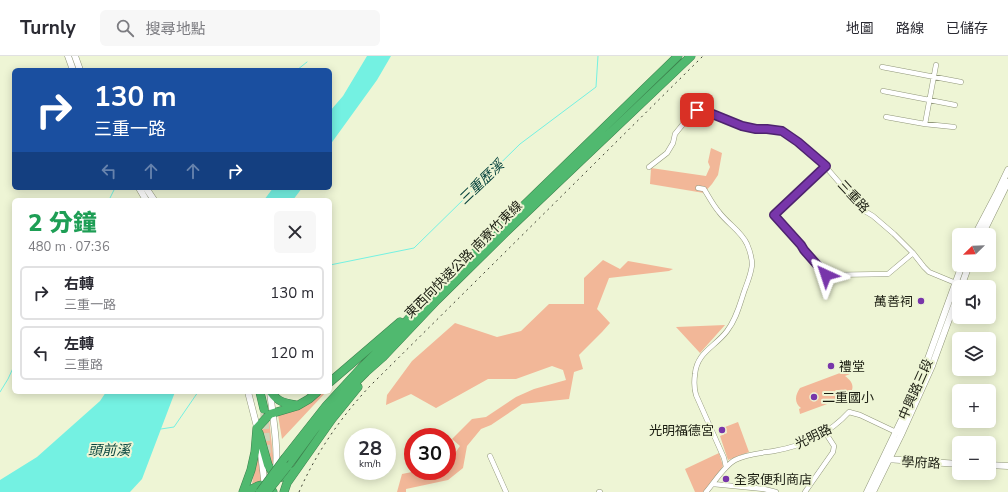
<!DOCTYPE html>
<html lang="zh-TW">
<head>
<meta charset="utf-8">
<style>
  body { margin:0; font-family:"Nunito Sans","Noto Sans TC",sans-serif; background:#f7f7f7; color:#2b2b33; height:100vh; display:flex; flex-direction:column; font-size:15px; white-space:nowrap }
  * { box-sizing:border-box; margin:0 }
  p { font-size:13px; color:#7c7c81 }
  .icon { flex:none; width:22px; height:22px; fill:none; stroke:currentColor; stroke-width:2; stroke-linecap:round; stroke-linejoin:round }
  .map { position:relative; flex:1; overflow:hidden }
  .panel { position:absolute; left:12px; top:142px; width:320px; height:196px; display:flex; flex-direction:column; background:#fff; border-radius:6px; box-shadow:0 2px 10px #0003 }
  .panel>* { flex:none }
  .banner { position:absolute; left:12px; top:12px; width:320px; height:122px; border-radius:6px; box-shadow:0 2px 10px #0003; background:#1a4fa0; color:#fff; overflow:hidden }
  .needle { width:26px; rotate:247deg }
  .tools { position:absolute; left:952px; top:172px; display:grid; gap:8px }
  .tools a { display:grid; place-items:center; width:44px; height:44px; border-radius:6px; background:#fff; box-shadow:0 2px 10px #0003; font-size:20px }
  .speed { position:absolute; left:344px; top:372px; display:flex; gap:8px; font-size:20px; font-weight:700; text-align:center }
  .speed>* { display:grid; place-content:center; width:52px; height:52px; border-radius:50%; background:#fff; box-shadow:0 2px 10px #0003; line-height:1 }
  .speed small { font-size:10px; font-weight:400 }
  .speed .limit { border:6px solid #d22; background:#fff; color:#111 }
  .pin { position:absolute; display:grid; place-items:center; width:34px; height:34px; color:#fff; margin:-17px; border-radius:8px; box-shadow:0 2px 6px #0006 }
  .me { position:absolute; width:44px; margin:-22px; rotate:318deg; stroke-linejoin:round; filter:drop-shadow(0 0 3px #0008) }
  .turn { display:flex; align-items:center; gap:14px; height:84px; padding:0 16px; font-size:18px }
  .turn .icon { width:52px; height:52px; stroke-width:2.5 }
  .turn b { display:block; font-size:28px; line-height:34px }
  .lanes { display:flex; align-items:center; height:38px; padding:0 16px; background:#0003; justify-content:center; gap:20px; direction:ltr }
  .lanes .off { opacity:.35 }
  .round { display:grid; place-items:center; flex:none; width:42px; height:42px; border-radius:6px; background:#f7f7f7 }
  .headline { display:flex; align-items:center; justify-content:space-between; height:68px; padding:0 16px }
  h1 { font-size:24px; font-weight:800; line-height:30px; color:#1e9e55 }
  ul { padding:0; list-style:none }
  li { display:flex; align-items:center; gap:12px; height:54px; margin:0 8px 6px; padding:0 8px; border:2px solid #e1e1e2; border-radius:6px }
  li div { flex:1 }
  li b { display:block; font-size:15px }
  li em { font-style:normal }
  header { display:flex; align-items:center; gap:24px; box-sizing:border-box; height:56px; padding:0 20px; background:#fff; border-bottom:1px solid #e1e1e2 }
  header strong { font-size:19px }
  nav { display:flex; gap:22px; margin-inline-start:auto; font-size:14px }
  .search { width:280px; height:36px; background:#f7f7f7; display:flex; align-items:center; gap:10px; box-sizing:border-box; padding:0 14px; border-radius:6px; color:#7c7c81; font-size:15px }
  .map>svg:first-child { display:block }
</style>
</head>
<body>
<header>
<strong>Turnly</strong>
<div class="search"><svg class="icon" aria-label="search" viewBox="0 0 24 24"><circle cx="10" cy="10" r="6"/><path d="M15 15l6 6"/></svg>搜尋地點</div>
<nav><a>地圖</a><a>路線</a><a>已儲存</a></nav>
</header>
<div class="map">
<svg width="1008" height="436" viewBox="0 0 1008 436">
  <rect width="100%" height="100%" fill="#eef5d5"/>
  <path fill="#f2b798" d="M711,92L722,97L718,119L712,128L704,137L650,128L651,112L706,120L710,111L708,106Z
    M603,204L620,213L628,205L673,213L669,215L609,222L597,253L610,267L602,276L579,299L583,313L574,316L569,343L522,348L491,369L481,373L467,390L463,412L448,424L406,433V436H397L402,418L417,415H447V408L460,390L452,383L472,363L486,361L516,341L534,333L566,324L563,314L552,310L516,323H488L436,352L411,338L386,349L387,339L412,305L455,267L497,281L521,275L549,248H584V222Z
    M725,269L700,297L676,271Z
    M848,314L850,318L845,320C853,326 855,331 849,340L800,358L799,353L801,352C794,347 795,339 800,332Z
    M321,336H326L282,383L278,359Z
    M269,362L275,418L269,406L261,373Z
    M738,366L749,396L728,404L720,380L727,377L725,371Z
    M257,397L262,425L252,428Z
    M719,397L723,410L711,428L703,436H695L685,413Z"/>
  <path fill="#74f1e2" d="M367,0H391L377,24L330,89V55L343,40Z
    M273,132H302L293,144H264Z
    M106,336H175L142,423L130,436H0V424L37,401L100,345Z"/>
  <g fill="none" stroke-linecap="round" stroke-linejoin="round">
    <path stroke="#74f1e2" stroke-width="1" d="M297,14L307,6
      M109,144L115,132
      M330,209L414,192L520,88L596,31L598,0
      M0,336L8,323L14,310
      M161,373L174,371L198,336"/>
    <path stroke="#ced4b8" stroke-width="8" stroke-dasharray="8 4" stroke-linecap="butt" d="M264,353L267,401V431"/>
    <g stroke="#91977a" stroke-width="5.5">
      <path id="street" d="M882,11L961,26
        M883,35L955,49
        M886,61L925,68L954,71
        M925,68L936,9
        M825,110L774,159L803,191L804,194L826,219L888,218L913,197
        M649,111L667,97L673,87L675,78L692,57L697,54L705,55L742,70L756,73H767L782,75L798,86L825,110L863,154L873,160L894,178L913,197L924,211L929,216L958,228
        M698,132L704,133C709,141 713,149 719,156C728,168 741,175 747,188C750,195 752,202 752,209C751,218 748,225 745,233C740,247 737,262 727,275C715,291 697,296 695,318C694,325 694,332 696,339L724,402L726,411
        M490,400L506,436
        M713,428L764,433L776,436
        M599,436H600
        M706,436C714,427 724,410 735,404C746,398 761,397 774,395C803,390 829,378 849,356L860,359L898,377
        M805,436L833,396L834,390L825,376"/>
    </g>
    <g stroke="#91977a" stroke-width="7">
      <path id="secondary" d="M68,0L73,14
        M75,0L80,14
        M139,132L146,144
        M146,132L154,144
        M975,179L996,139L1008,114
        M982,179L1008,126
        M961,231L969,209
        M248,336L258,375
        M270,336C273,362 278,388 276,414
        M260,390L265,431
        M886,403L959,408
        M989,409L1008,410
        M867,436L913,340L921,322L962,209
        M873,436L901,379L932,310L959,236"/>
    </g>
    <g stroke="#3d824e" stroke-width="9">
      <path id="highway" d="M330,326L400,266
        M260,336L264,353
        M271,336C278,346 284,347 296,349
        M259,377L268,409L276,422C283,422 288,419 294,415
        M285,402L326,350L361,312L394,279L421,249L678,0
        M287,411L315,373L345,337L366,316L383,301L437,244L509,173L691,0
        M243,436L251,414L255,396L257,372L270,358L297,350L309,343L317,336
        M247,436C256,430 266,424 273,436
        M284,436L287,427L332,363L358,331"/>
    </g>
    <use href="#street" stroke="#fff" stroke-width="4.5"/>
    <use href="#secondary" stroke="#fff" stroke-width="6"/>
    <use href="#highway" stroke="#50b96f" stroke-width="8"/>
    <path stroke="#3e4032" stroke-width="1" stroke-dasharray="2 4" stroke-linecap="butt" d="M299,436C316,397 341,361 370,330L703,0"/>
    <g stroke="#3d824e" stroke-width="9" stroke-linecap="butt">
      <path id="highway-bridge" d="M260,436L285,402
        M267,436L287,411"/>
    </g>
    <use href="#highway-bridge" stroke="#50b96f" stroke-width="8"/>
  </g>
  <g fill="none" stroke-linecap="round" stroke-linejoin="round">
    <g stroke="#4e236e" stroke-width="10">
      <path id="route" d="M697,54L705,55L742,70L756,73H767L782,75L798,86L826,110L774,159L801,189L804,194L826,219"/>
    </g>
    <use href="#route" stroke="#7836aa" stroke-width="7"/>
  </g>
  <g fill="#7836aa" stroke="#eef5d5" stroke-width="1.5">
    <circle cx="921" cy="245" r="4"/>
    <circle cx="831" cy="310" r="4"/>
    <circle cx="814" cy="341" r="4"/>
    <circle cx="722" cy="374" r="4"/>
    <circle cx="726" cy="423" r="4"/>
  </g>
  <g text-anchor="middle" stroke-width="4" stroke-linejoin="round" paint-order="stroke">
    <g font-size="13" fill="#1a1c11" stroke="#eef5d5">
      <text transform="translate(854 140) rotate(47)" y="5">三重路</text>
      <text transform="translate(463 203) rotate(-45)" y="5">東西向快速公路 南寮竹東線</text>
      <text transform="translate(915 333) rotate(-66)" y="5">中興路三段</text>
      <text transform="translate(813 380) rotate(-26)" y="5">光明路</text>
      <text transform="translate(921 406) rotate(3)" y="5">學府路</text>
    </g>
    <g font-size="13" fill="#1a1c11" stroke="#eef5d5" text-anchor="start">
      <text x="913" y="250" text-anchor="end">萬善祠</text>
      <text x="839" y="315">禮堂</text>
      <text x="822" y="346">二重國小</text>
      <text x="714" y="379" text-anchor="end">光明福德宮</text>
      <text x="734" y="428">全家便利商店</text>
    </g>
    <g font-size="14" font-style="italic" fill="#07433d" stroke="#eef5d5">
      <text transform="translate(481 126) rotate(-44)" y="5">三重歷溪</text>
      <text x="109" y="399">頭前溪</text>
    </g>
  </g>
</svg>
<div class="tools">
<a><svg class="needle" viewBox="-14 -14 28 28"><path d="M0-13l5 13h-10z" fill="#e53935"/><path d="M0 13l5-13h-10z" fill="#7c7c81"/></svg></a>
<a><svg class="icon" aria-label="sound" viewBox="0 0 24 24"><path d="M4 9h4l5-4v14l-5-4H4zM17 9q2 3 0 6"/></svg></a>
<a><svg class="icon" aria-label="layers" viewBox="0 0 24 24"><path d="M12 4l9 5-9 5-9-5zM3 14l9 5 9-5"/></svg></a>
<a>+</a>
<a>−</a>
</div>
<div class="speed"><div>28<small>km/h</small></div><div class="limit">30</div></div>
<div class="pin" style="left:697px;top:54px;background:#d93025"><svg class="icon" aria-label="arrive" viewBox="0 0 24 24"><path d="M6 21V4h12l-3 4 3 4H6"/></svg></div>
<svg class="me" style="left:826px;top:219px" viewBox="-20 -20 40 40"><path d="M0-17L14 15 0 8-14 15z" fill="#7836aa" stroke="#fff" stroke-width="4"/></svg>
<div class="banner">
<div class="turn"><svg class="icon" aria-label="right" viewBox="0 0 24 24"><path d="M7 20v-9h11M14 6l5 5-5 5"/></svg><div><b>130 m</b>三重一路</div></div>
<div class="lanes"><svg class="icon off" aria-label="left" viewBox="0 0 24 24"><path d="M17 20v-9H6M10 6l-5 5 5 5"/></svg><svg class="icon off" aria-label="ahead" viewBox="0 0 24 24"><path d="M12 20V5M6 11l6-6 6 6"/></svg><svg class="icon off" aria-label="ahead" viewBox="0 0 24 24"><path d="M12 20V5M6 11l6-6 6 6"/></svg><svg class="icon" aria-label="right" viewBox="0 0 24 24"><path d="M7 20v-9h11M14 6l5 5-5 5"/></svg></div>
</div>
<section class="panel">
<div class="headline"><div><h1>2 分鐘</h1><p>480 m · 07:36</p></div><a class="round"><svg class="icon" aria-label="close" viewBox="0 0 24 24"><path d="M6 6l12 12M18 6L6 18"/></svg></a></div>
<ul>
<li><svg class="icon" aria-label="right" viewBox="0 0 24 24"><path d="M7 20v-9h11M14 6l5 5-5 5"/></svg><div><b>右轉</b><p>三重一路</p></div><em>130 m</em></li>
<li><svg class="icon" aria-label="left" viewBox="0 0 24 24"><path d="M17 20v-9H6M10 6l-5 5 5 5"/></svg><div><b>左轉</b><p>三重路</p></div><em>120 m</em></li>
</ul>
</section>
</div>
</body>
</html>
